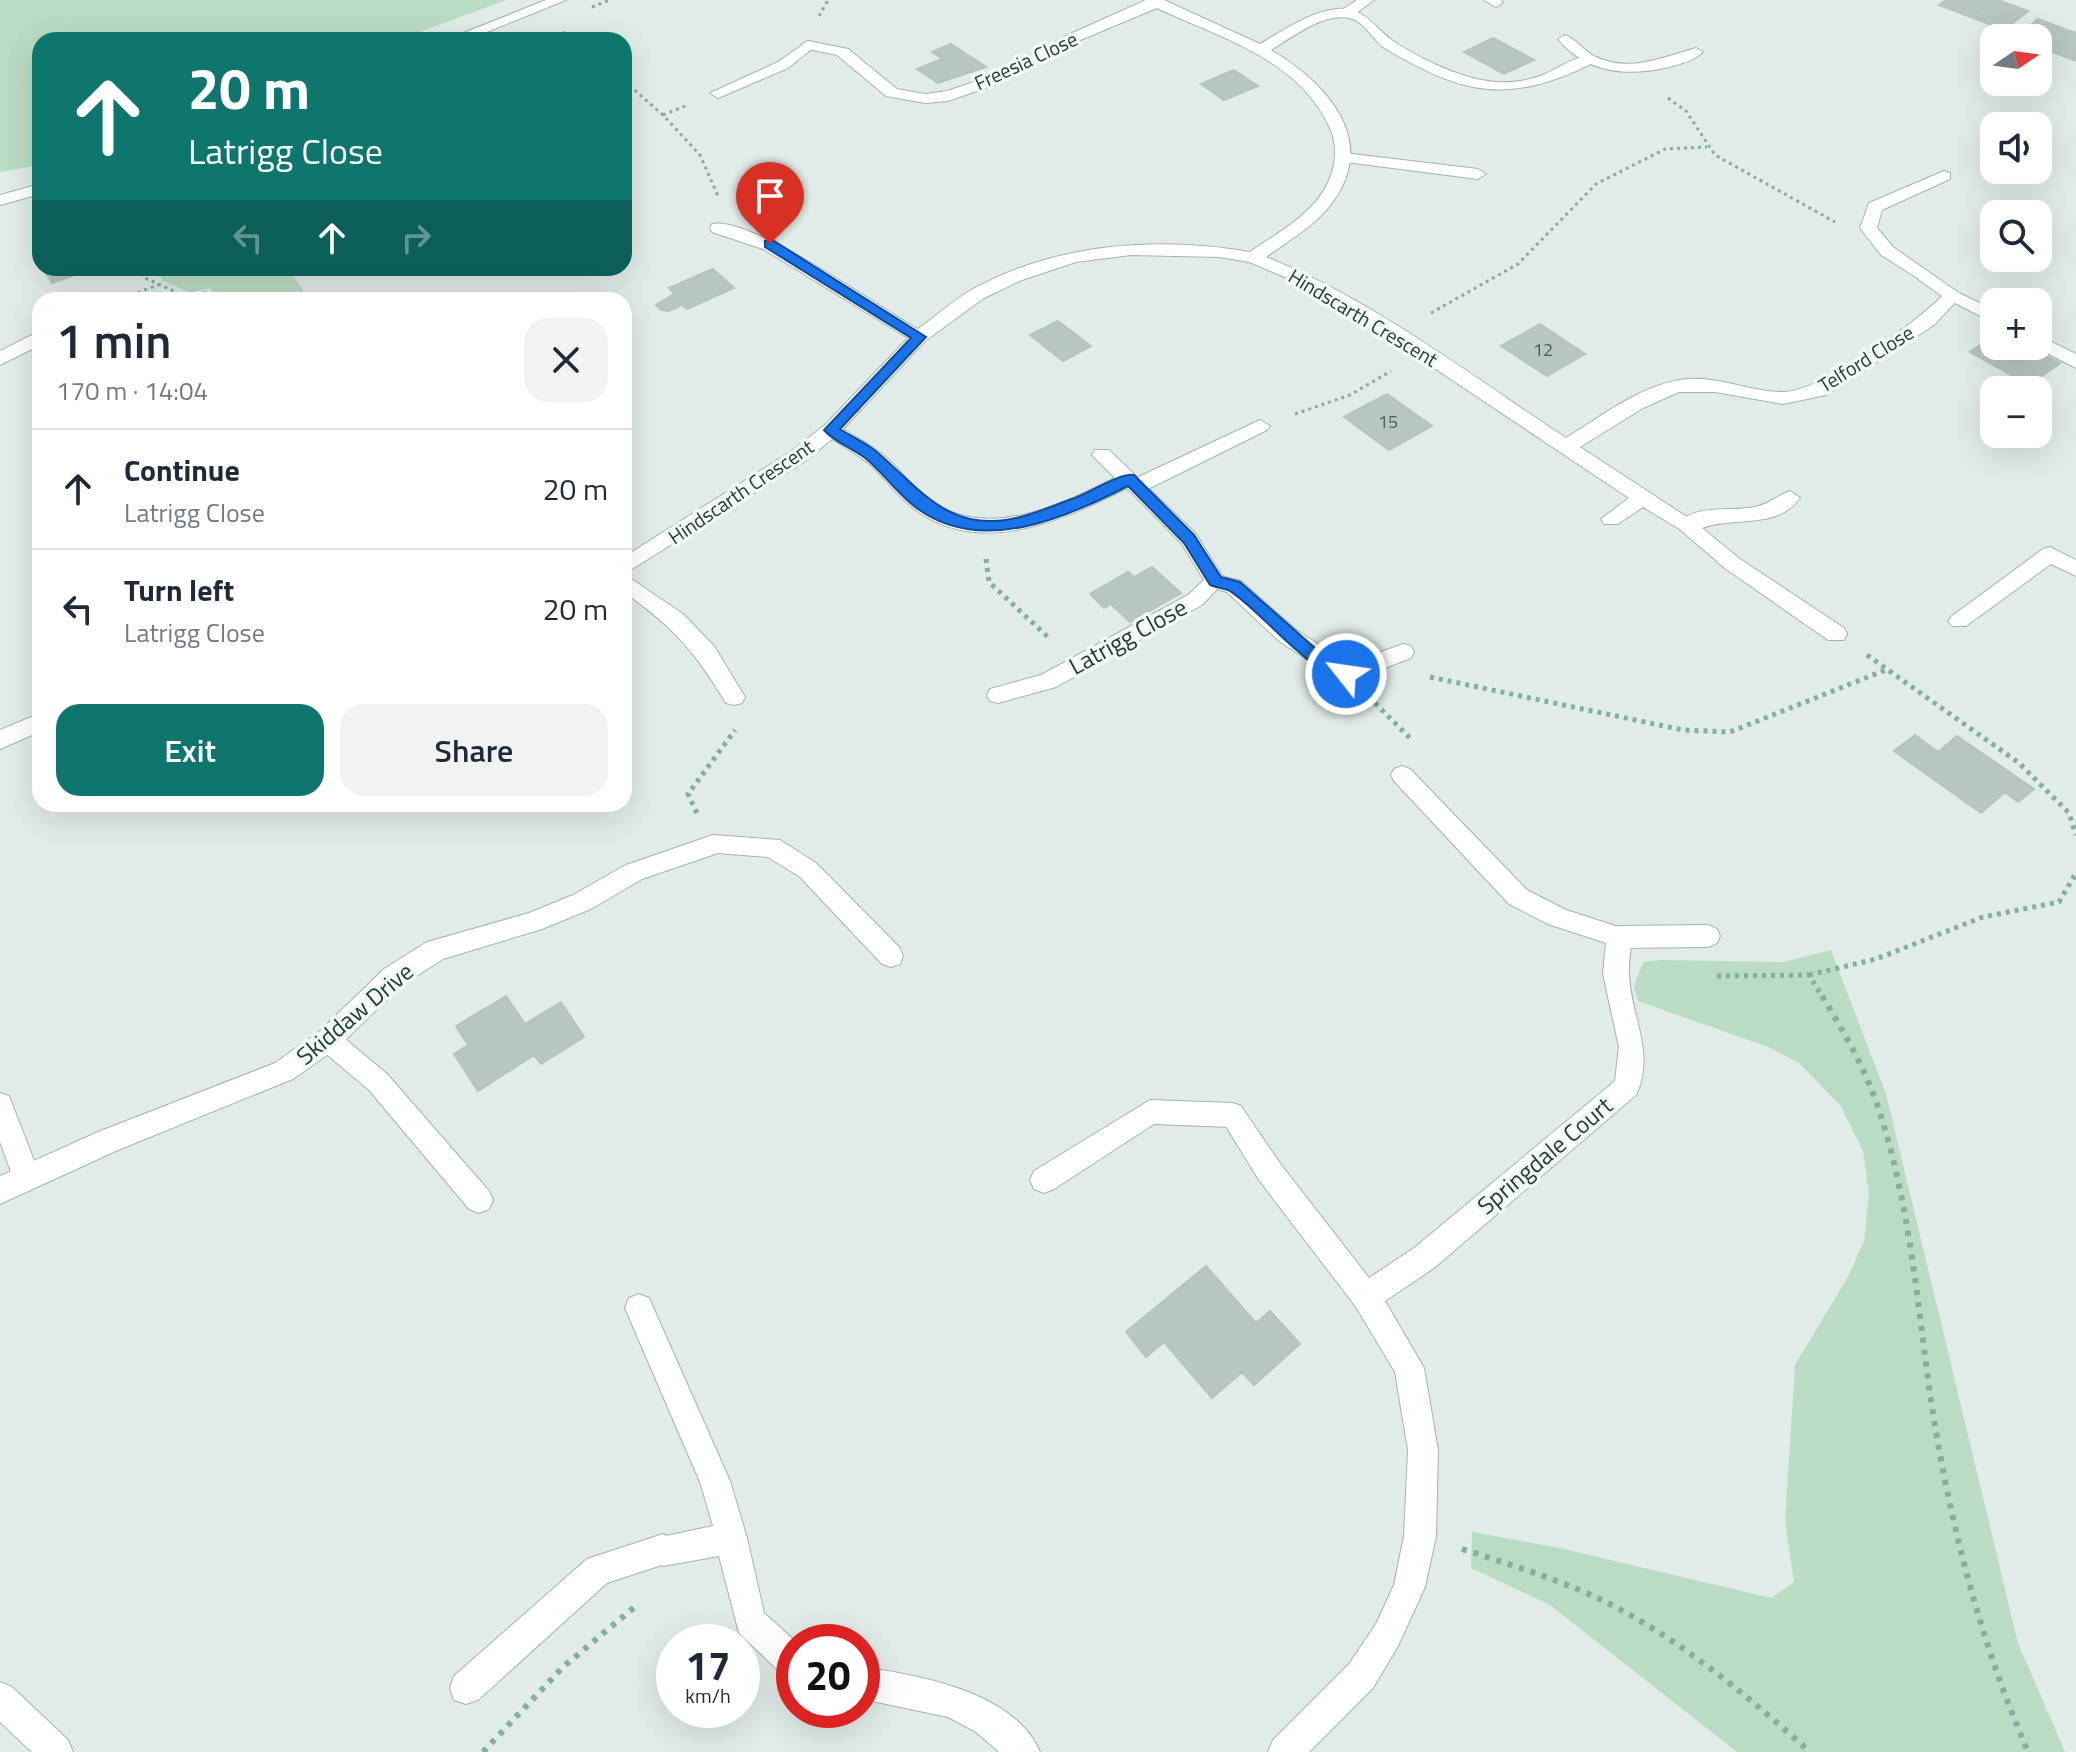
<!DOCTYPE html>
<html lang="en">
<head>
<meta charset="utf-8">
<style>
  body { margin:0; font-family:"Titillium Web",sans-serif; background:#f2f2f3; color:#1f2937; height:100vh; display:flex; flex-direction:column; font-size:30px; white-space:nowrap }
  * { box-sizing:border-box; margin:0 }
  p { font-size:26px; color:#747a83 }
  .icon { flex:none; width:44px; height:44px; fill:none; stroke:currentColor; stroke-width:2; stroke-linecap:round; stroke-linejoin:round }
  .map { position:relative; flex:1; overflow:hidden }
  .panel { position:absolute; left:32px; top:292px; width:600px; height:520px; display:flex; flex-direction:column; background:#fff; border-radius:24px; box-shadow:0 8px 32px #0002 }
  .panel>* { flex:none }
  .guide { position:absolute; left:32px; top:32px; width:600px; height:244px; border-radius:24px; box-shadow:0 8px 32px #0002; background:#0f766e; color:#fff; overflow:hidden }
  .needle { width:52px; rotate:77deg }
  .buttons { position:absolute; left:1980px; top:24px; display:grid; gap:16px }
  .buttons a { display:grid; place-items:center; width:72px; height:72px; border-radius:16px; background:#fff; box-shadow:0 8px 32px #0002; font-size:40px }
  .speed { position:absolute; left:656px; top:1624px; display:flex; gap:16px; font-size:40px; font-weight:700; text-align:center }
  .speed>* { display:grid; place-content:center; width:104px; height:104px; border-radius:50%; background:#fff; box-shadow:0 8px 32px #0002; line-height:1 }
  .speed small { font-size:20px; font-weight:400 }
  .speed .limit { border:12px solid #d22; background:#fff; color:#111 }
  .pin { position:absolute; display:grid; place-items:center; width:68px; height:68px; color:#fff; margin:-82px -34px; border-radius:50% 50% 50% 0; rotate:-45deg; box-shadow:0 0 8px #0007 }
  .pin .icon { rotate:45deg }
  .me { position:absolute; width:88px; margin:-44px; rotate:300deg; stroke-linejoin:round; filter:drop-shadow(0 0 6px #0008) }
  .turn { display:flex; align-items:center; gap:28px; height:168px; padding:0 24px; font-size:36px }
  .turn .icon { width:104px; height:104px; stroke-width:2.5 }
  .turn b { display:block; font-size:56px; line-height:68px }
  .lanes { display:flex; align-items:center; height:76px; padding:0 24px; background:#0003; justify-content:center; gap:40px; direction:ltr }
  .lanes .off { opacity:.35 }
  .round { display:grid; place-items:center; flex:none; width:84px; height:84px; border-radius:24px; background:#f2f2f3 }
  .summary { display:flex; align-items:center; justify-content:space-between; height:136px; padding:0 24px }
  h1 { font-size:48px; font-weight:600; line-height:60px }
  .action { display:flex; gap:16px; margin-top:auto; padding:16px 24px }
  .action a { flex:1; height:92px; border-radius:24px; background:#0f766e; color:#fff; font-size:32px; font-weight:600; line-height:92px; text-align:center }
  .action a+a { background:#f2f2f3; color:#1f2937 }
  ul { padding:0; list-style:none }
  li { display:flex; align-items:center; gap:24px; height:120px; padding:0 24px; border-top:2px solid #e0e1e3 }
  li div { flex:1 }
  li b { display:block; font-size:30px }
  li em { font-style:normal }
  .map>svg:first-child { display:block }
</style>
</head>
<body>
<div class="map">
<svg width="2076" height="1752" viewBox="0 0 2076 1752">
  <rect width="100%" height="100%" fill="#e1ebe7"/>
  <path fill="#bbdcc4" d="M0,0H506L398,40H40V165L0,172Z
    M158,268H288L309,300H219L210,288L190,293L162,280Z
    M1831,950L1886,1094L2018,1643L2065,1752H1737L1550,1605L1471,1568L1472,1532L1560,1548L1771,1598L1794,1582L1785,1521L1795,1365L1849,1275L1864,1241L1869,1194L1863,1151L1840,1105L1799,1063L1768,1047L1638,1001L1634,986L1643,962L1662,960L1784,962Z"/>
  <path fill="#b7c6c0" stroke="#b4c5be" stroke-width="2" d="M1946,0H1993L1971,17L1939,5Z
    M1993,0H1998L2028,11L2004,30L1971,17Z
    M2038,19L2070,31L2047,50L2038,47V38H2014Z
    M2070,31L2076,33V61L2047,50Z
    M1493,38L1534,60L1504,74L1464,52Z
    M951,44L986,67L938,83L917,69L942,59L932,52Z
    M1234,70L1258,86L1224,100L1201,84Z
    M43,268H94L52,283Z
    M713,269L734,288L687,309L682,305L669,311L661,310L656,305L674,294L669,288Z
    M1058,321L1091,346L1063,361L1030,335Z
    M1540,324L1585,354L1547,376L1501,346Z
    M1983,343L1995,350L2000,346H2028L2060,363L2029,385L1970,352Z
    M1387,394L1432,426L1389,450L1344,417Z
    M1152,567L1181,593L1130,622L1111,604L1104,608L1090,594L1128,572L1134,577Z
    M1915,735L1938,752L1957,736L2034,789L2018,802L2005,792L1981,813L1894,751Z
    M506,996L525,1024L561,1002L584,1037L541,1064L534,1055L478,1091L454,1054L468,1045L456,1026Z
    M1206,1266L1256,1323L1270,1311L1300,1344L1254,1385L1242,1372L1212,1398L1164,1342L1146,1357L1126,1332Z"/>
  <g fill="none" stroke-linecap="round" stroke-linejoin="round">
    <g stroke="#a4b3ae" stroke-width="2">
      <path id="service" d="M1357,0H1374L1352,16H1342V10Z
        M1484,0H1501L1503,3L1496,7Z
        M1565,35C1577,39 1584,52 1596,57C1630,73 1663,57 1696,48L1703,52C1695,60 1681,64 1669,67C1627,77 1586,73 1558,39Z
        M808,41L813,42V48L788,68L723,96L718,98L710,93L778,62Z
        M1344,153L1478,169L1486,174L1478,179L1338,161V155Z
        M1944,171L1950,173V179L1882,210L1877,228L1893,247L1933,275L1936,279L1933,283L1927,284L1881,255L1860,228L1869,203Z
        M1953,290L1994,310V323L1947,299L1944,295Z
        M2038,335L2076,354V368L2033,346H2038Z
        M1260,420L1270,426L1267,430L1144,491L1137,493L1127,486L1130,481Z
        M1790,491L1800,498C1777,530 1733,516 1702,528L1740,559L1844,628L1847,634L1844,640H1828L1726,569L1676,526C1692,503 1732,512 1755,507C1767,505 1778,495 1790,491Z
        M2050,547L2076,560V576L2051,564L1966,626H1952L1948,621L1952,616L2043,549Z
        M624,574L683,614L714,646L745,697L742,703L734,705L726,703C693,649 675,629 624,592Z
        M1215,574L1241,581L1295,629L1348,664L1403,644L1411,646L1414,652L1411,658L1354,680L1346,682L1338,680L1279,641L1227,592L1208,586L1205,581L1208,576Z
        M1402,766L1410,769L1527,890L1566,910L1569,917L1566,924L1557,927L1548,924L1509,904L1394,781L1391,775L1394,769Z
        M713,835L780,840L816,863L900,948L903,956L900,964L891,967L882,964L800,877L768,857L705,852L701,845L705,838Z
        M1708,925L1717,929L1720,936L1717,943L1708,947L1619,948L1610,944L1607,937L1610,930L1619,926Z
        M328,1029L337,1032L387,1074L489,1191L493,1200L489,1209L479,1213L469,1209L369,1090L319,1048L315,1040L319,1032Z
        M0,1093L9,1096L40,1176L36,1185L26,1189L16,1185L0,1142Z
        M1150,1100L1232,1103L1241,1106L1245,1115L1241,1124L1232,1127L1154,1124L1054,1189L1044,1193L1034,1189L1030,1180L1034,1171Z
        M639,1294L649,1298L730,1481L747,1538L742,1549L731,1554L720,1549L700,1482L625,1308L629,1298Z
        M663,1534L674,1539L679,1550L674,1561L607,1583L478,1700L466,1704L454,1700L450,1688L454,1676L587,1559Z"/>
    </g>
    <g stroke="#a4b3ae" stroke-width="2">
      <path id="minor" d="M1146,0H1164L1260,44C1284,30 1309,12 1337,9C1366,7 1373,27 1393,41C1421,59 1461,79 1495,82C1511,83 1527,81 1543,75C1557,69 1578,54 1593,57V63C1510,104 1465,96 1386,49C1373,41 1365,21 1349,18C1322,13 1293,37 1271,50C1328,84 1382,143 1328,208C1311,228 1287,242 1266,257C1373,300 1470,375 1566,438C1602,416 1638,387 1680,380C1715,374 1748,392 1783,392C1821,392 1915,324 1942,296L1918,279L1921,275H1933L1962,295L1934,325L1826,395L1783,404L1715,392H1679L1643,408L1580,447L1693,521L1696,526L1686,533L1643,507L1618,524H1604L1601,519L1629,498L1389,338L1294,281L1249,262L1219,257L1131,255L1076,262L1022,280L984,298L925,341L843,429C859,439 875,447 889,460C903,473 914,489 929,500C987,541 1059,506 1115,478L1092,455L1095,450H1109L1196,534L1222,576L1225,581L1202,605L1056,687L998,703L990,701L987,695L990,689L1041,675L1188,595L1204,580L1182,544L1127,488C1063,521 976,559 912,507C897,495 886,480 873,467C860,456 846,448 832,439L804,462L624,574V557L790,452L824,426L908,338L763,249L712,232L710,228L712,224C750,215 878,307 918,329C936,316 954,300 973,289C1057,243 1158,236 1250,252C1273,236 1299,222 1317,200C1334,179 1341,151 1329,126C1297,58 1220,38 1157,8L1078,41L997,84L948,101L925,103L886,96L837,55L803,48L801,45L808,41L848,49L897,89L925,94L947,91L986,78L1068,35Z
        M40,331V345L0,365V351Z
        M31,717L39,720V732L0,749V730Z
        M713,835L721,838L725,845L721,852L642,879L591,909L542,929L443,959L402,985L337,1048L293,1079L118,1150L0,1204V1176L98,1132L275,1063L319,1032L384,969L427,942L529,913L573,895L626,865Z
        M1557,907L1628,930C1634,943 1628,958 1629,973C1630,1015 1656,1053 1636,1095L1434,1268L1385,1301L1424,1368L1438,1450L1436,1536L1425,1587L1398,1646L1373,1688L1309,1752H1268L1273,1740L1349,1664L1376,1624L1394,1585L1404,1536L1408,1450L1395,1372L1356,1307L1259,1180L1219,1115L1223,1106L1232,1103L1241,1106L1279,1162L1369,1278L1414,1248L1615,1081L1619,1047L1603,974L1606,943L1548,924L1545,917L1548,910Z
        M731,1522L742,1527L747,1538L764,1613L796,1642L794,1678L782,1674L739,1633L719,1556L663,1566L652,1561L647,1550L652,1539Z
        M862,1667C919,1675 1015,1692 1040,1752H999L976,1732L948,1717L862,1699Z"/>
    </g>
    <g stroke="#a4b3ae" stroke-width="2">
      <path id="tertiary" d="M546,0H566L467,40H446Z
        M40,184V194L0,205V195Z
        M0,1682L12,1687L68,1740L73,1752H32L0,1722Z"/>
    </g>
    <path stroke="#83aea0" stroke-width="3" stroke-dasharray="3 4" stroke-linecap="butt" d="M592,7L610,0
      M819,16L828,0
      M563,32L574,40
      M410,40L421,35
      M624,81L663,115L700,155L718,196
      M1668,98L1686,111L1715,155L1835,222
      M663,115L688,105
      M136,268L143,277L189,298L207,292L213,300
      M118,300L158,285
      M1431,313L1518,264L1596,184L1665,149L1707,147
      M1295,414L1350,395L1391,371"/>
    <path stroke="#83aea0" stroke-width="5" stroke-dasharray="4 5" stroke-linecap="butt" d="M986,559L989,582L1050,639
      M1867,655L2019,763L2069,813L2076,835
      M1430,677L1683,730L1730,732L1888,669
      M1375,703L1410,738
      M697,813L688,794L735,730
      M1809,975L1876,959L1983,917L2059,902L2076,873
      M1717,976L1809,975L1823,998"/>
    <path stroke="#83aea0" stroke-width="6" stroke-dasharray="5 7" stroke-linecap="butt" d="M1822,996C1844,1032 1866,1070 1879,1110C1912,1210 1918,1317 1934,1420C1953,1535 1982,1645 2028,1752
      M1462,1549C1517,1567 1572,1583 1623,1611C1692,1649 1752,1700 1810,1752
      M483,1752L563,1667L637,1605"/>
    <use href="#service" fill="#fff" fill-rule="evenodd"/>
    <use href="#minor" fill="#fff" fill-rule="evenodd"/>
    <use href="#tertiary" fill="#fff" fill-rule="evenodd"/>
  </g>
  <path fill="#1a73e8" stroke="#114b97" stroke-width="2" d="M765,241H774L926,337L840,429C852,437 866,443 877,452C922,491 951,535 1020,517C1037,513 1055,505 1072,499C1088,494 1121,472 1134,475L1194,535L1221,577L1240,582L1315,648L1352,669L1354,674L1352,678C1320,688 1256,604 1228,590C1222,588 1215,587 1210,585L1184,543L1128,486C1066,518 982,555 918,509C898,495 884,473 865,458C852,448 834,442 824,430L911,338L765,247Z"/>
  <g text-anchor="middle" stroke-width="7" stroke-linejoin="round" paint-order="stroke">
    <g font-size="18" fill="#475e57">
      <text x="1543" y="356">12</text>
      <text x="1388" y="428">15</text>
    </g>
    <g font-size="20" fill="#223b34" stroke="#f2f8f5">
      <text transform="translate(1026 61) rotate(-25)" y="7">Freesia Close</text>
      <text transform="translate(1363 318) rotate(31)" y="7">Hindscarth Crescent</text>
      <text transform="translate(1866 359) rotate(-32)" y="7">Telford Close</text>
      <text transform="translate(741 492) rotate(-34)" y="7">Hindscarth Crescent</text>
    </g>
    <g font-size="24" fill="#223b34" stroke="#f2f8f5">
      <text transform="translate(1128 637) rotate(-29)" y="8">Latrigg Close</text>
      <text transform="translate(355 1014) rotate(-40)" y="8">Skiddaw Drive</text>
      <text transform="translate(1545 1156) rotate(-40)" y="8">Springdale Court</text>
    </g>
  </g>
</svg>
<div class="buttons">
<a><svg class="needle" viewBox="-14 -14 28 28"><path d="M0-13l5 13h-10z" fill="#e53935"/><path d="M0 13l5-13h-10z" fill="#747a83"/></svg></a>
<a><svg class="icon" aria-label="sound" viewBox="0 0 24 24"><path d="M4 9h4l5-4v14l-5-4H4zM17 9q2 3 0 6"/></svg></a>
<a><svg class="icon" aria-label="search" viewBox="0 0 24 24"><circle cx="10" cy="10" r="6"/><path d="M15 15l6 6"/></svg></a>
<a>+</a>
<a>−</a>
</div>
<div class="speed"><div>17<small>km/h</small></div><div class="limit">20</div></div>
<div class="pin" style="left:770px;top:244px;background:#d93025"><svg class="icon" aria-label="arrive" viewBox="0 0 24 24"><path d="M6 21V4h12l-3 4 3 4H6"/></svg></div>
<svg class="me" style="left:1346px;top:674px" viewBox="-20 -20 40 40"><circle r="17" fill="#1a73e8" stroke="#fff" stroke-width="3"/><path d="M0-11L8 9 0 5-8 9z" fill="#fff"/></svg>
<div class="guide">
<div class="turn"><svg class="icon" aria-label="ahead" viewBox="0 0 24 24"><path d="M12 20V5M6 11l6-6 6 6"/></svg><div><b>20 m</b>Latrigg Close</div></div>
<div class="lanes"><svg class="icon off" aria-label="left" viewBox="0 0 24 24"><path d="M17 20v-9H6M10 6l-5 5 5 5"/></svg><svg class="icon" aria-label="ahead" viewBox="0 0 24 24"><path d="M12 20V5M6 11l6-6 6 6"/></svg><svg class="icon off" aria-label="right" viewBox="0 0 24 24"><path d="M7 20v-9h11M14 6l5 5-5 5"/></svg></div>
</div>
<section class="panel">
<div class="summary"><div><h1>1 min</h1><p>170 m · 14:04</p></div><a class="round"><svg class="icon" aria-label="close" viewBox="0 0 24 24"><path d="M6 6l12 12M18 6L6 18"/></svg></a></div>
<ul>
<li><svg class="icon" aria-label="ahead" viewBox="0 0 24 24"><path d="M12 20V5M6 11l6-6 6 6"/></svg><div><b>Continue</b><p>Latrigg Close</p></div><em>20 m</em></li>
<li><svg class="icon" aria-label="left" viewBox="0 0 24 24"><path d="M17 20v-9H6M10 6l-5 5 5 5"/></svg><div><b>Turn left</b><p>Latrigg Close</p></div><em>20 m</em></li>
</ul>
<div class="action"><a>Exit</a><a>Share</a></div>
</section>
</div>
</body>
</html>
